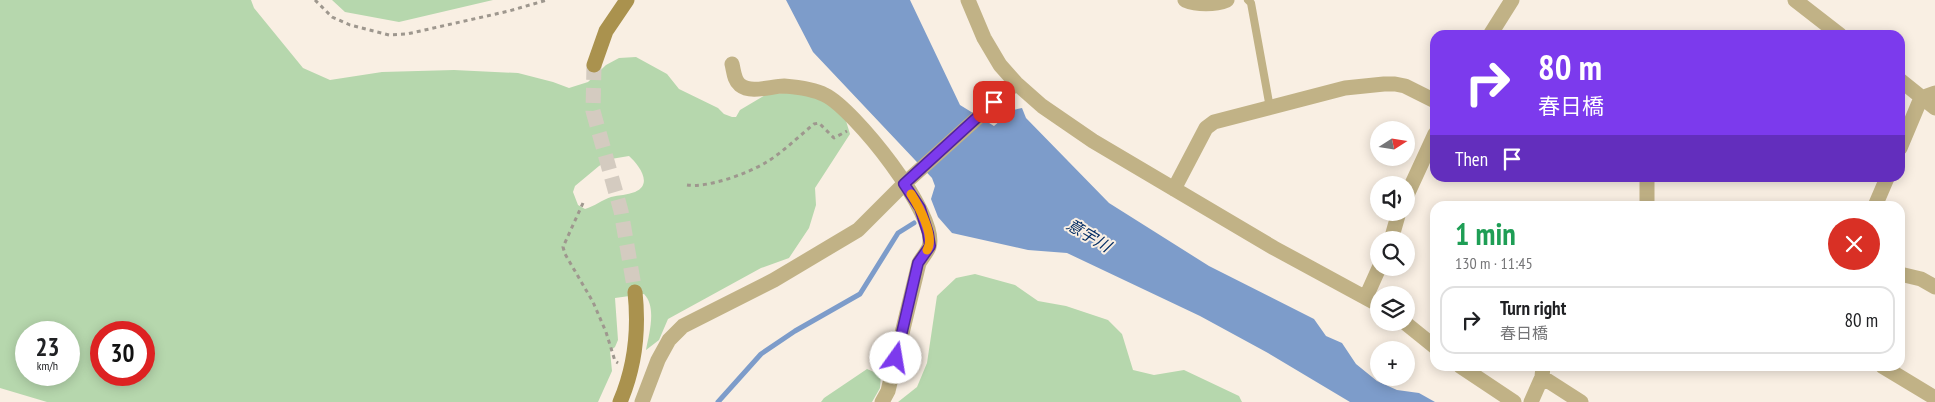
<!DOCTYPE html>
<html lang="en">
<head>
<meta charset="utf-8">
<style>
  body { margin:0; font-family:"PT Sans Narrow","Noto Sans JP",sans-serif; background:#f2f2f2; color:#202124; height:100vh; display:flex; flex-direction:column; font-size:19px; white-space:nowrap }
  * { box-sizing:border-box; margin:0 }
  p { font-size:16px; color:#757577 }
  .icon { flex:none; width:28px; height:28px; fill:none; stroke:currentColor; stroke-width:2; stroke-linecap:round; stroke-linejoin:round }
  .map { position:relative; flex:1; overflow:hidden }
  .panel { position:absolute; left:1430px; top:201px; width:475px; height:170px; display:flex; flex-direction:column; background:#fff; border-radius:15px; box-shadow:0 2px 12px #0003 }
  .panel>* { flex:none }
  .top-card { position:absolute; left:1430px; top:30px; width:475px; height:152px; border-radius:15px; box-shadow:0 2px 12px #0003; background:#7c3aed; color:#fff; overflow:hidden }
  .needle { width:32px; rotate:78deg }
  .fabs { position:absolute; left:1370px; top:121px; display:grid; gap:10px }
  .fabs a { display:grid; place-items:center; width:45px; height:45px; border-radius:50%; background:#fff; box-shadow:0 2px 12px #0003; font-size:25px }
  .speed { position:absolute; left:15px; top:321px; display:flex; gap:10px; font-size:25px; font-weight:700; text-align:center }
  .speed>* { display:grid; place-content:center; width:65px; height:65px; border-radius:50%; background:#fff; box-shadow:0 2px 12px #0003; line-height:1 }
  .speed small { font-size:12px; font-weight:400 }
  .speed .limit { border:8px solid #d22; background:#fff; color:#111 }
  .pin { position:absolute; display:grid; place-items:center; width:42px; height:42px; color:#fff; margin:-21px; border-radius:10px; box-shadow:0 2px 8px #0006 }
  .me { position:absolute; width:55px; margin:-28px; rotate:13deg; stroke-linejoin:round; filter:drop-shadow(0 0 4px #0008) }
  .turn { display:flex; align-items:center; gap:18px; height:105px; padding:0 25px; font-size:22px }
  .turn .icon { width:65px; height:65px; stroke-width:2.5 }
  .turn b { display:block; font-size:35px; line-height:42px }
  .then { display:flex; align-items:center; height:48px; padding:0 25px; background:#0003; gap:10px; font-size:19px }
  .round { display:grid; place-items:center; flex:none; width:52px; height:52px; border-radius:26px; background:#f2f2f2 }
  .head { display:flex; align-items:center; justify-content:space-between; height:85px; padding:0 25px }
  h1 { font-size:30px; font-weight:700; line-height:38px; color:#1e9e55 }
  ul { padding:0; list-style:none }
  li { display:flex; align-items:center; gap:15px; height:68px; margin:0 10px 8px; padding:0 15px; border:2px solid #e0e0e0; border-radius:15px }
  li div { flex:1 }
  li b { display:block; font-size:19px }
  li em { font-style:normal }
  .map>svg:first-child { display:block }
</style>
</head>
<body>
<div class="map">
<svg width="1935" height="402" viewBox="0 0 1935 402">
  <rect width="100%" height="100%" fill="#f9efe3"/>
  <path fill="#b6d7ad" fill-rule="evenodd" d="M0,0H251L254,8L303,68L330,80L382,72L454,70L518,73L553,82L569,88L588,82L606,65L619,58L636,57L667,74L679,89L718,108L724,114L732,117H736L740,110L767,94L805,92L843,111L850,134L815,188L816,205L809,228L789,258L761,268L668,319L659,340L646,350C649,334 657,307 644,294L615,298L618,340L615,347L610,351L612,371L598,402H47L0,388ZM629,156C638,164 654,184 635,192C627,195 619,195 611,197C602,200 595,206 585,209L578,205L573,192L575,186L599,166L611,159ZM26,332H69V375H26ZM101,332H144V375H101Z
    M332,0H493L399,22L345,12Z
    M975,274L1015,285L1038,301L1066,306L1108,320L1122,334L1133,370L1154,375L1184,370L1239,396L1242,402H898L917,387L927,363L937,296L956,278Z
    M867,369L881,375L880,388L872,402H821L824,398Z"/>
  <path fill="#7d9cca" d="M786,0H910L960,105L994,126L1013,110L1022,108L1026,118L1109,203L1209,266L1314,319L1326,336L1342,343L1356,364L1377,381L1397,390L1419,393L1435,402H1350L1268,353L1200,316L1067,253L1028,250L952,233L938,217L931,199L935,186L932,178L813,52Z"/>
  <g fill="none" stroke-linecap="round" stroke-linejoin="round">
    <path stroke="#7d9cca" stroke-width="5" d="M718,402L761,354L795,331L860,294L898,233L914,223"/>
    <path stroke="#d4cbc0" stroke-width="15" stroke-dasharray="15 8" stroke-linecap="butt" d="M594,65L593,111L621,211L635,292"/>
    <path stroke="#9e978e" stroke-width="3" stroke-dasharray="4 4" stroke-linecap="butt" d="M315,0L332,17L350,25L389,35L407,34L509,11L547,0
      M687,185C708,188 746,174 765,163C782,153 798,137 814,124L819,123L834,138L847,131
      M583,203L563,247L565,254L593,302L606,332L615,361L618,363"/>
    <path stroke="#c1b286" stroke-width="8" d="M1248,0L1251,3L1270,108"/>
    <path stroke="#c1b286" stroke-width="15" d="M968,0L984,38L1000,65L1016,83L1042,106L1093,141L1274,248L1379,305
      M1185,0C1197,5 1215,5 1227,0
      M1795,0L1840,35
      M1490,35L1512,0
      M732,64C734,72 734,80 740,85C751,94 771,86 784,86C797,87 814,89 825,95C853,108 940,216 929,247C927,252 922,258 919,263L888,391L882,402
      M1900,80L1935,108
      M1900,148L1921,98L1935,93
      M1174,189L1206,128L1214,122L1345,88L1384,84H1395L1405,86L1435,101
      M1406,197L1435,134
      M1647,206V178
      M1875,206L1887,178
      M1391,240L1399,212
      M1900,274L1921,279L1935,287
      M1366,297L1379,268
      M1404,322L1435,347
      M1460,366L1514,402
      M1882,366L1935,398
      M1542,377L1581,402
      M642,402L658,360L669,340L683,326L774,280L858,230L904,184L1016,83
      M1531,402L1542,377L1543,366"/>
    <path stroke="#aa924e" stroke-width="15" d="M594,65L606,31L627,0
      M620,402C635,367 639,329 635,292"/>
  </g>
  <g fill="none" stroke-linecap="round" stroke-linejoin="round">
    <g stroke="#51269a" stroke-width="12">
      <path id="route" d="M896,358L918,263L930,246L928,233L920,208L904,184L994,102"/>
    </g>
    <use href="#route" stroke="#7c3aed" stroke-width="9"/>
    <path stroke="#f59e0b" stroke-width="9" d="M911,194C918,205 936,237 927,250"/>
  </g>
  <g text-anchor="middle" stroke-width="4" stroke-linejoin="round" paint-order="stroke">
    <g font-size="16" font-style="italic" fill="#052e65" stroke="#f9efe3">
      <text transform="translate(1089 235) rotate(31)" y="6">意宇川</text>
    </g>
  </g>
</svg>
<div class="fabs">
<a><svg class="needle" viewBox="-14 -14 28 28"><path d="M0-13l5 13h-10z" fill="#e53935"/><path d="M0 13l5-13h-10z" fill="#757577"/></svg></a>
<a><svg class="icon" aria-label="sound" viewBox="0 0 24 24"><path d="M4 9h4l5-4v14l-5-4H4zM17 9q2 3 0 6"/></svg></a>
<a><svg class="icon" aria-label="search" viewBox="0 0 24 24"><circle cx="10" cy="10" r="6"/><path d="M15 15l6 6"/></svg></a>
<a><svg class="icon" aria-label="layers" viewBox="0 0 24 24"><path d="M12 4l9 5-9 5-9-5zM3 14l9 5 9-5"/></svg></a>
<a>+</a>
</div>
<div class="speed"><div>23<small>km/h</small></div><div class="limit">30</div></div>
<div class="pin" style="left:994px;top:102px;background:#d93025"><svg class="icon" aria-label="arrive" viewBox="0 0 24 24"><path d="M6 21V4h12l-3 4 3 4H6"/></svg></div>
<svg class="me" style="left:896px;top:358px" viewBox="-20 -20 40 40"><circle r="19" fill="#fff"/><path d="M0-13L10 11 0 6-10 11z" fill="#7c3aed"/></svg>
<div class="top-card">
<div class="turn"><svg class="icon" aria-label="right" viewBox="0 0 24 24"><path d="M7 20v-9h11M14 6l5 5-5 5"/></svg><div><b>80 m</b>春日橋</div></div>
<div class="then">Then<svg class="icon" aria-label="arrive" viewBox="0 0 24 24"><path d="M6 21V4h12l-3 4 3 4H6"/></svg></div>
</div>
<section class="panel">
<div class="head"><div><h1>1 min</h1><p>130 m · 11:45</p></div><a class="round" style="background:#d93025;color:#fff"><svg class="icon" aria-label="close" viewBox="0 0 24 24"><path d="M6 6l12 12M18 6L6 18"/></svg></a></div>
<ul>
<li><svg class="icon" aria-label="right" viewBox="0 0 24 24"><path d="M7 20v-9h11M14 6l5 5-5 5"/></svg><div><b>Turn right</b><p>春日橋</p></div><em>80 m</em></li>
</ul>
</section>
</div>
</body>
</html>
